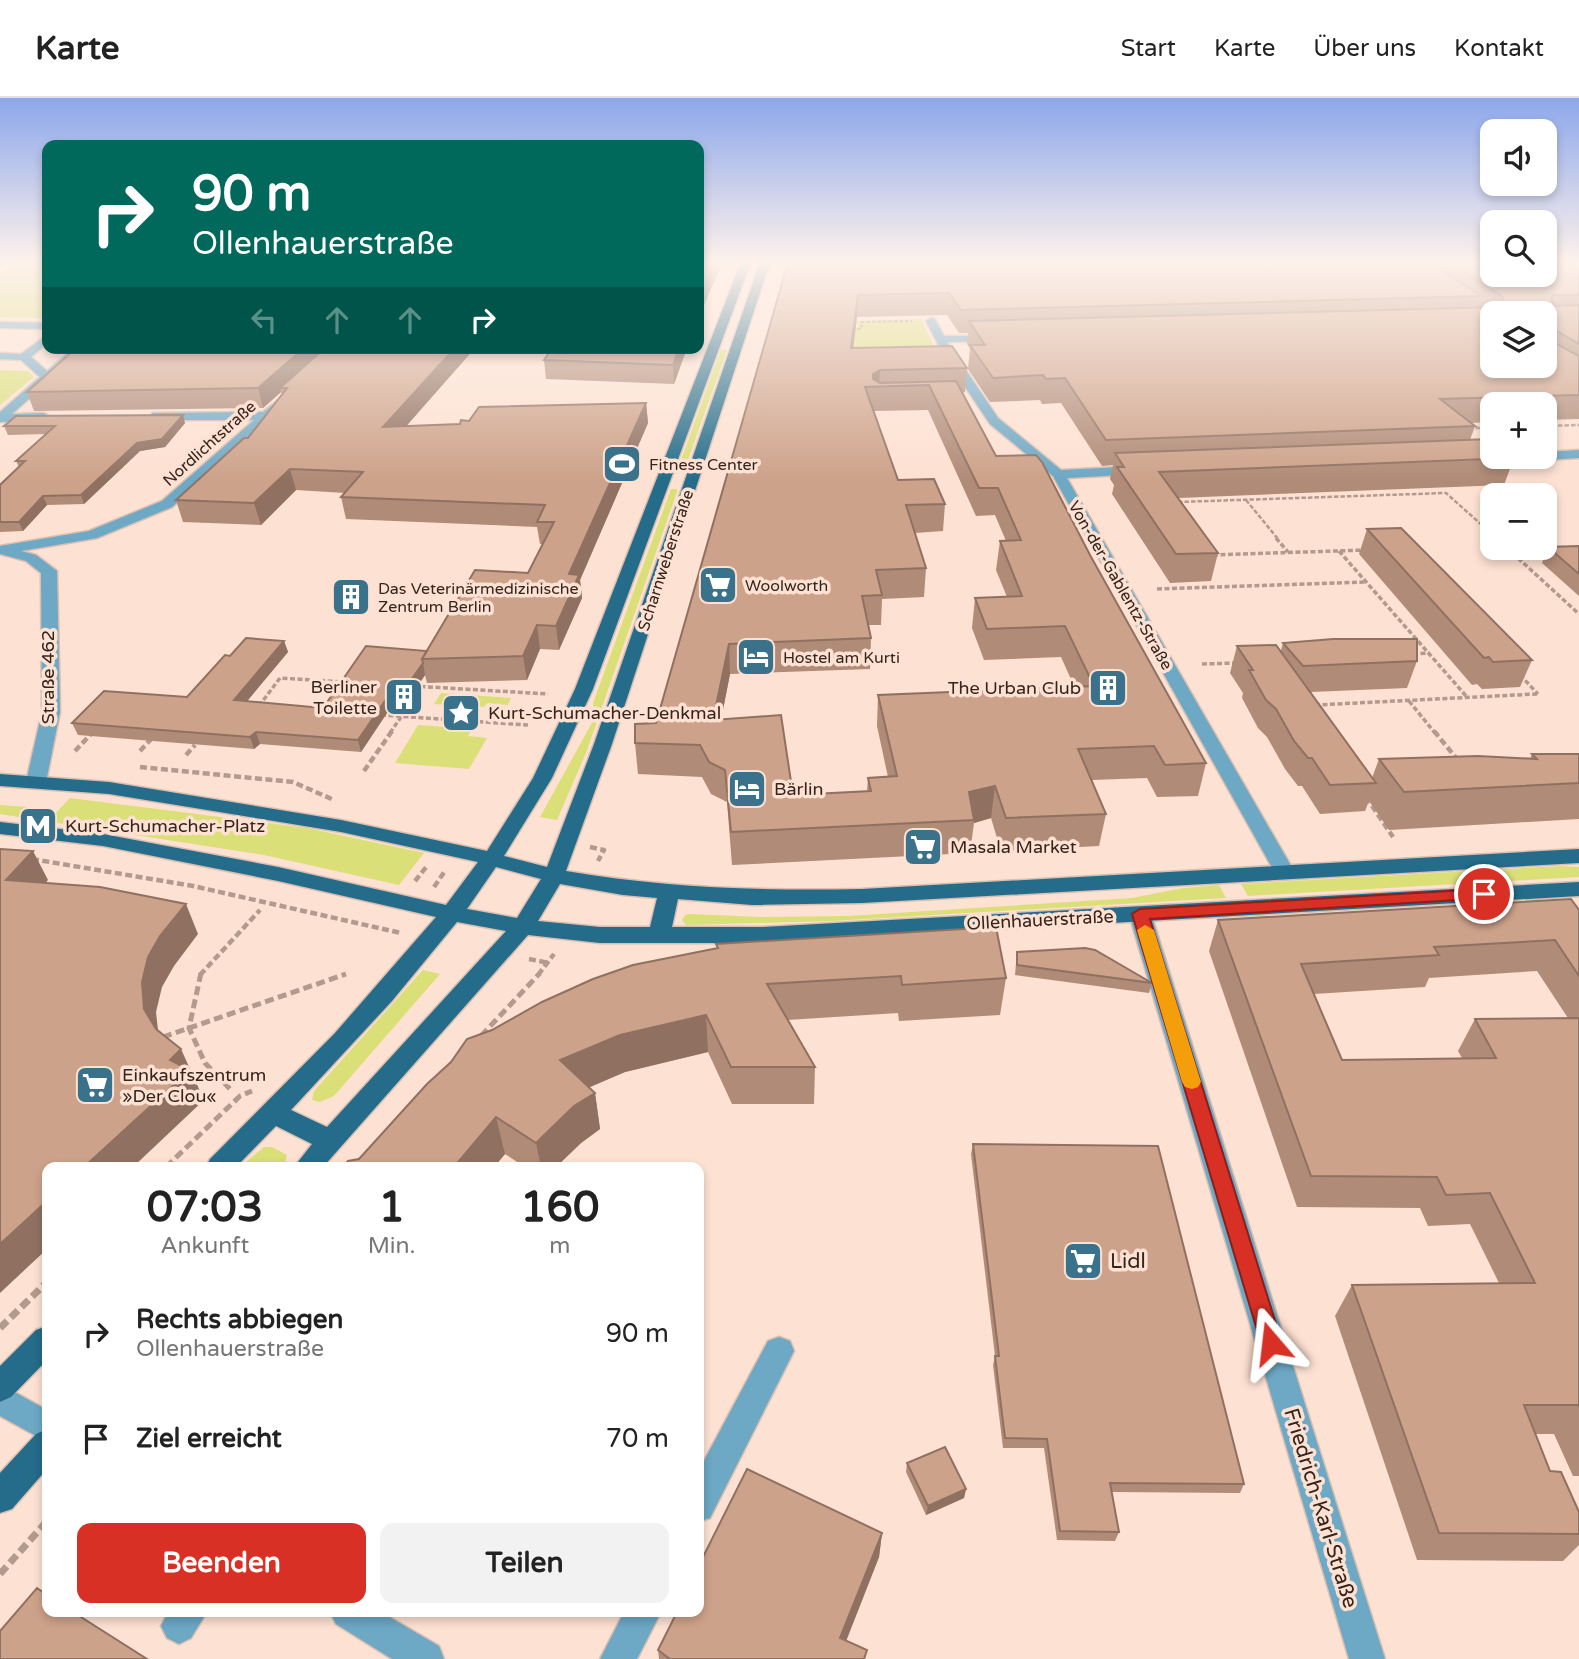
<!DOCTYPE html>
<html lang="de">
<head>
<meta charset="utf-8">
<style>
  body { margin:0; font-family:"Varela Round",sans-serif; background:#f2f2f2; color:#222; height:100vh; display:flex; flex-direction:column; font-size:26px; white-space:nowrap }
  * { box-sizing:border-box; margin:0 }
  p { font-size:23px; color:#767676 }
  .icon { flex:none; width:38px; height:38px; fill:none; stroke:currentColor; stroke-width:2; stroke-linecap:round; stroke-linejoin:round }
  .map { position:relative; flex:1; overflow:hidden }
  .details { position:absolute; left:42px; top:1064px; width:662px; height:455px; display:flex; flex-direction:column; background:#fff; border-radius:14px; box-shadow:0 4px 10px #0003 }
  .details>* { flex:none }
  .hud { position:absolute; left:42px; top:42px; width:662px; height:214px; border-radius:14px; box-shadow:0 4px 10px #0003; background:#00695c; color:#fff; overflow:hidden }
  .fabs { position:absolute; left:1480px; top:21px; display:grid; gap:14px }
  .fabs a { display:grid; place-items:center; width:77px; height:77px; border-radius:14px; background:#fff; box-shadow:0 4px 10px #0003; font-size:35px }
  .pin { position:absolute; display:grid; place-items:center; width:60px; height:60px; color:#fff; margin:-30px; border:4px solid #fff; border-radius:50%; box-shadow:0 2px 7px #0007 }
  .me { position:absolute; width:77px; margin:-38px; rotate:343deg; stroke-linejoin:round; filter:drop-shadow(0 0 5px #0008) }
  .turn { display:flex; align-items:center; gap:24px; height:147px; padding:0 35px; font-size:32px }
  .turn .icon { width:91px; height:91px; stroke-width:2.5 }
  .turn b { display:block; font-size:49px; line-height:60px }
  .lanes { display:flex; align-items:center; height:66px; padding:0 35px; background:#0003; justify-content:center; gap:35px; direction:ltr }
  .lanes .off { opacity:.35 }
  .eta { display:flex; justify-content:space-evenly; align-items:center; height:119px; text-align:center }
  .eta b { font-size:42px; font-weight:800; line-height:49px }
  .button { display:flex; gap:14px; margin-top:auto; padding:14px 35px }
  .button a { flex:1; height:80px; border-radius:14px; background:#d93025; color:#fff; font-size:28px; font-weight:800; line-height:80px; text-align:center }
  .button a+a { background:#f2f2f2; color:#222 }
  ul { padding:0; list-style:none }
  li { display:flex; align-items:center; gap:21px; height:105px; padding:0 35px }
  li div { flex:1 }
  li b { display:block; font-size:26px }
  li em { font-style:normal }
  header { display:flex; align-items:center; gap:42px; box-sizing:border-box; height:98px; padding:0 35px; background:#fff; border-bottom:2px solid #e0e0e0 }
  header strong { font-size:33px }
  nav { display:flex; gap:38px; margin-inline-start:auto; font-size:24px }
  .map>svg:first-child { display:block }
</style>
</head>
<body>
<header>
<strong>Karte</strong>
<nav><a>Start</a><a>Karte</a><a>Über uns</a><a>Kontakt</a></nav>
</header>
<div class="map">
<svg width="1579" height="1561" viewBox="0 0 1579 1561">
  <rect width="100%" height="100%" fill="#fde1d2"/>
  <path fill="#dbdf78" d="M22,164H47V220L0,219V173Z
    M921,221L941,263L871,265L775,229L853,231L858,229L856,223Z
    M721,251L727,252L684,373H677Z
    M0,272L28,273L34,279L0,307Z
    M671,391H677V394L586,655L557,722L540,719L594,621L593,605Z
    M441,595L511,600L508,607L487,605L484,609L434,606Z
    M418,627L472,631L468,638L487,640L469,671L395,665Z
    M70,700L307,730L424,755L399,787L264,757L0,716V707L41,710L34,718L51,720Z
    M1561,768L1579,769V779L1248,798L1241,786Z
    M1219,787L1226,800L831,823L686,827L682,822L685,817L690,816L760,819L848,818L1132,800L1183,790Z
    M423,872L440,876L334,998L320,1004L312,1002L314,993Z
    M264,1049H272L287,1057L284,1069H240Z"/>
  <g fill="none" stroke-linecap="round" stroke-linejoin="round">
    <g stroke="#d9bfb1" stroke-width="3">
      <path id="minor" d="M931,220L935,221L944,238H998V242L994,243L947,244L998,320L1061,372L1140,368L1147,372L1140,376L1067,380L1294,773L1291,778H1277L1274,773L1053,378L990,326L943,256L926,223Z
        M0,224L47,225V231L0,230Z
        M47,237V245L31,259L47,273L74,250H86L12,316L44,315L50,319L44,323L0,324V314L40,279L21,262L0,261V255L21,256Z
        M286,296L290,297V303L172,409L97,440L21,453L36,457L57,473L60,614L46,684L43,688H29L26,684L42,614L41,475L26,463L0,456V448L89,433L162,403L254,322H156L152,321V315L263,314Z
        M1579,352V360L1545,362L1539,359H1545V354Z
        M1140,809L1148,811L1151,816L1385,1561H1349L1129,816L1132,811Z
        M779,1239L790,1243L794,1253L710,1420L698,1424V1374L768,1243Z
        M0,1286L47,1312V1344L0,1318Z
        M168,1514H207L191,1540L179,1546L167,1540L161,1528Z
        M330,1514H381L439,1548L444,1561H392L336,1526Z
        M624,1514H661L637,1561H600Z"/>
    </g>
    <g stroke="#d9bfb1" stroke-width="3">
      <path id="major" d="M741,164H751L593,591L552,680L504,758L547,769L594,646L760,164H770L612,646L566,773C666,790 761,793 862,791L1579,751V765L862,805L752,807L678,801L672,829H763L1579,784V798L763,845H600L528,837L323,1069H294L312,1046L276,1028L236,1069H206L210,1061L335,935L436,819L278,783L103,748L0,736V724L103,736L278,769L446,807L478,764L341,734L109,696L0,688V676L109,684L341,722L487,753L533,680L575,591ZM496,769L541,781L517,820L467,811ZM560,786L623,797L657,800L650,829H600L538,823ZM457,824L506,833L327,1029L291,1012L392,903Z
        M47,1228V1262L11,1299L0,1304V1268L36,1232Z
        M47,1331V1371L12,1411L0,1415V1375L36,1336Z"/>
    </g>
    <g stroke="#d9bfb1" stroke-width="3">
      <path id="highway" d="M0,164H8L0,168Z"/>
    </g>
    <path stroke="#b29a8d" stroke-width="2" stroke-dasharray="3.5 2" stroke-linecap="butt" d="M852,233L862,230L861,224L912,223"/>
    <path stroke="#b29a8d" stroke-width="2.5" stroke-dasharray="4.5 2" stroke-linecap="butt" d="M1545,328L1579,327
      M1469,330H1493
      M1246,402L1278,441
      M1178,404L1446,395L1493,437"/>
    <path stroke="#b29a8d" stroke-width="3.5" stroke-dasharray="5 2.5" stroke-linecap="butt" d="M1276,440L1288,454
      M1507,450L1579,516
      M1339,453L1467,599
      M1213,457L1365,452
      M1157,491L1366,484
      M1413,556L1429,555
      M1202,566L1236,565
      M1520,577L1538,596
      M413,588L548,596
      M1409,603L1435,635
      M1315,607L1537,596
      M259,608L280,580L344,584
      M381,617L528,627
      M390,635L401,619"/>
    <path stroke="#b29a8d" stroke-width="4.5" stroke-dasharray="7 3.5" stroke-linecap="butt" d="M1434,633L1457,661
      M75,653L91,636
      M140,653L152,640
      M186,657L195,647
      M140,669L293,684L334,702
      M364,673L392,633
      M1366,699L1393,739
      M590,749L604,752L598,763
      M32,761L193,788L401,835
      M415,783L427,768
      M434,789L445,773
      M529,861L549,865
      M200,877L260,812
      M538,877L554,856"/>
    <path stroke="#b29a8d" stroke-width="5" stroke-dasharray="9 4.5" stroke-linecap="butt" d="M201,875L189,930L205,965L232,993
      M481,938L540,875
      M163,939L346,876
      M166,1069L240,998L252,993"/>
    <path stroke="#b29a8d" stroke-width="7" stroke-dasharray="10 5" stroke-linecap="butt" d="M0,1230L47,1184
      M0,1476L47,1423"/>
    <use href="#minor" fill="#6da8c5" fill-rule="evenodd"/>
    <use href="#major" fill="#246c8a" fill-rule="evenodd"/>
    <use href="#highway" fill="#21556c" fill-rule="evenodd"/>
  </g>
  <path fill="#b08b77" fill-rule="evenodd" d="M788,164H1579V321L1545,322V306H1493V324L1470,325L1475,328L1470,342L1514,360L1504,387L1178,400L1218,455L1211,483L1170,485L1112,396L1114,387L1110,381L1113,367L1102,368L1061,305L1042,306L1040,302L990,304L968,271L970,251L967,246L968,235H959L947,217L857,219L853,250L967,270L965,294L962,295L996,358L1090,457L1206,665L1198,698L1157,699L1147,680L1092,682L1106,716L1099,748L1001,753L991,720L974,725L970,755L732,767L727,704L711,696L702,679L638,676L635,645L656,625ZM928,312L976,418L995,417L1006,443H1000L996,472L1007,499L975,500L972,530L984,562L1061,559L1074,588L878,597L877,628L888,679L868,680L867,693L793,697L721,621L730,576L870,571L871,540L868,527H881L882,501L924,499L926,470L915,435L943,433L945,406L898,382L874,313Z
    M475,250L406,328L460,326L469,323L646,305L648,325L580,482L582,500L559,552L540,551L527,582L427,585L425,577L407,604L395,603L361,654L260,646L254,651L78,637L72,625L187,599L230,558L284,543L288,554L247,603L323,610L427,553L528,475L543,446H540L537,429L346,421L341,399L345,395L296,392L261,427L183,424L176,402L248,340L282,297L281,294L263,310L34,313L27,294Z
    M687,250L674,286L546,281L544,262Z
    M185,325L165,349L140,353L84,406L47,407L23,433L0,434V387L19,369L16,363L46,336L8,337L4,328Z
    M1367,431L1532,562L1520,589L1482,591L1477,586L1472,587L1359,456Z
    M1579,448V498L1542,465L1548,449Z
    M1283,545L1417,563L1407,590L1311,594L1372,680L1379,661H1530L1532,656L1579,685V721L1389,732L1369,703L1365,713L1320,716L1302,688H1298L1285,671L1267,639L1258,630L1242,600L1243,595L1230,575L1237,548L1281,552Z
    M1579,812V1378H1573L1554,1336H1536L1550,1373L1579,1414V1447L1563,1463L1417,1462L1335,1218L1352,1187L1499,1185L1470,1126L1428,1128L1420,1110L1297,1109L1209,853L1218,822ZM1537,873L1568,920L1475,921L1458,953L1462,960L1342,962L1314,896L1425,889L1429,880Z
    M716,846L1006,880L1000,917L899,923L898,915L787,922L815,969L814,1006H732L708,954L625,974L589,989L595,995L600,1031L581,1045L556,1069H525L505,1056L494,1069H343L717,850Z
    M1017,854L1152,885L1149,895L1015,877Z
    M973,1046L1244,1386L1240,1395L1112,1394L1119,1434L1115,1443L1057,1442L1044,1350H1003L993,1267L995,1258L971,1056Z
    M907,1365L966,1391L964,1400L926,1417L906,1374Z
    M882,1435L879,1459L846,1543L867,1552L865,1561H659L658,1552Z"/>
  <path fill="#907161" d="M715,164H723L707,200L698,222V202Z
    M858,197L857,219L850,274L851,250Z
    M304,250H330L280,290L281,294L263,310L258,290Z
    M455,250H475L387,350L383,329Z
    M679,250H687L674,286L673,267Z
    M880,272L879,288L872,289L873,276Z
    M646,305L648,325L580,482L582,500L559,552L556,528L569,476Z
    M183,317L185,325L165,349L140,353L84,406L81,397L137,345Z
    M290,371L296,392L261,427L254,405Z
    M43,398L47,407L23,433L19,424Z
    M537,527L540,551L527,582L523,558Z
    M284,543L288,554L238,614L234,602Z
    M729,546L730,576L715,653L713,622Z
    M423,565L425,577L407,604L404,592Z
    M393,591L395,603L361,654L358,642Z
    M256,634L260,646L254,651L250,639Z
    M995,688L991,720L974,725L969,694Z
    M33,753L48,782L22,812L6,782Z
    M186,806L198,836L174,868L162,889L156,914L159,941L144,911L142,884L148,859L160,838Z
    M706,917L708,954L625,974L567,999L560,962L620,937Z
    M181,951L204,1002L133,1069H84L170,962Z
    M595,995L600,1031L581,1045L556,1069H541L536,1045L574,1008Z
    M496,1019L505,1056L494,1069H454Z
    M47,1103V1151L0,1195V1146Z
    M966,1391L964,1400L926,1417L928,1408Z
    M882,1435L879,1459L839,1561L840,1540Z"/>
  <path fill="#cda28a" stroke="#907161" stroke-width="2" fill-rule="evenodd" d="M698,164H715L698,202Z
    M788,164H1429L1481,198L961,212L949,195L858,197L851,250L952,248L967,270L880,272L873,276V281L880,285L956,283L996,358L1036,357L1042,364L1090,457L1206,665L1165,667L1154,648L1078,651L1106,716L1006,720L995,688L969,694L974,722L731,734L725,672L709,664L700,647L635,645V626L656,625ZM929,287L979,390H998L1021,442L1000,443L1022,498L975,500L987,531L1065,528L1094,588L878,597L897,678L868,680L871,693L793,697L781,617L713,622L729,546L871,540L862,498L882,497L876,472L926,470L906,407L945,406L934,381L898,382L865,289Z
    M1449,164H1493V177H1545V164H1579V197H1553L1551,200L1554,208L1579,207V246L1555,232H1552L1553,244L1579,258V297L1440,301L1475,328L1106,342L1065,280L1046,281L1043,277L993,280L970,247H985L969,223L1501,209L1503,199ZM1493,215H1545V268H1493Z
    M76,250H304L258,290L27,294Z
    M325,250H455L383,329L460,326L461,322L469,323L479,309L646,305L569,476L579,477L556,528L537,527L523,558L422,561L475,472L528,475L554,424H537L545,407L341,399L363,374L290,371L254,405L176,402L244,340H248L287,290H280Z
    M552,250H679L673,267L544,262Z
    M183,317L162,341L137,345L81,397L43,398L19,424H0V387L25,363H16L55,328H4L16,318Z
    M1490,341L1493,343V359H1512L1514,360L1159,374L1218,455L1176,456L1117,369H1124L1115,355Z
    M1401,430L1532,562L1493,564L1489,559L1484,560L1367,431Z
    M1579,448V476L1548,449Z
    M246,540L284,543L234,602L323,610L366,548L427,553L422,561L423,565L404,592L393,591L358,642L256,634L250,639L72,625L104,593L187,599L225,557L230,558Z
    M1333,541H1417V563L1303,568L1283,545Z
    M1276,547L1376,685L1330,687L1312,660H1308L1294,643L1276,611L1266,602L1249,572H1253L1237,548Z
    M1532,656H1579V685L1404,694L1379,661L1478,658L1537,661Z
    M0,751L33,753L6,782L100,789L186,806L160,838L148,859L142,884L144,911L156,931L181,951L170,962L190,972L84,1069H47V1103L0,1146Z
    M1571,801L1579,812V878L1555,842L1434,849L1439,857L1301,866L1342,962L1496,960L1475,921L1579,920V1308L1578,1307H1524L1550,1373L1561,1374L1579,1414V1436L1439,1435L1352,1187L1535,1185L1490,1095L1446,1097L1437,1079L1311,1078L1218,822Z
    M996,829L1006,880L902,887L901,878L767,886L815,969H731L706,917L620,937L560,962L595,995L574,1008L536,1045L496,1019L454,1069H343L348,1063L359,1061L427,986L451,964L467,941L492,932L542,904L593,881L633,867L718,850L716,846Z
    M1085,850L1095,852L1152,885L1017,867V854Z
    M973,1046L1158,1048L1244,1386L1110,1385L1119,1434L1060,1433L1047,1341L1005,1340L995,1258H999Z
    M945,1349L966,1391L928,1408L907,1365Z
    M747,1371L882,1435L840,1540L867,1552L864,1561H670L658,1552L677,1514H698V1469Z
    M37,1490L47,1497V1514H73L147,1561H0V1533Z"/>
  <linearGradient id="sky" x2="0" y2="1"><stop stop-color="#8ca7eb"/><stop offset="0.43" stop-color="#fef2eb"/><stop offset="1" stop-color="#fef2eb" stop-opacity="0"/></linearGradient>
  <rect width="1579" height="382" fill="url(#sky)"/>
  <path fill="#d93025" stroke="#8d1f18" stroke-width="2" d="M1484,791L1492,796L1490,800L1150,821L1282,1245L1279,1252L1271,1255L1263,1252L1132,816L1140,811Z"/>
  <path fill="#f59e0b" d="M1145,827L1154,832L1201,984L1198,989L1192,991L1185,989L1182,984L1137,832Z"/>
  <defs>
    <g id="stadium-square" transform="scale(2.0125)"><rect x="-9" y="-9" width="18" height="18" rx="4" fill="#3a728c" stroke="#fde1d2"/><path d="M0-5a6.5 5 0 1 0 0 10a6.5 5 0 1 0 0-10ZM-3.5-1.8h7v3.6h-7Z" fill="#fff"/></g>
    <g id="supermarket-square" transform="scale(2.0125)"><rect x="-9" y="-9" width="18" height="18" rx="4" fill="#3a728c" stroke="#fde1d2"/><path d="M-6-5.5h2.5l.6 2H6L4.5 2H-2.5L-4.4-4H-6ZM-1.5 3.2a1.3 1.3 0 1 0 .1 0ZM3 3.2a1.3 1.3 0 1 0 .1 0Z" fill="#fff"/></g>
    <g id="building-square" transform="scale(2.0125)"><rect x="-9" y="-9" width="18" height="18" rx="4" fill="#3a728c" stroke="#fde1d2"/><path d="M-4-6H4V6H1V3H-1V6H-4ZM-2.5-4.3h1.7v1.8h-1.7ZM.8-4.3h1.7v1.8H.8ZM-2.5-1h1.7V.8h-1.7ZM.8-1h1.7V.8H.8Z" fill="#fff"/></g>
    <g id="hotel-square" transform="scale(2.0125)"><rect x="-9" y="-9" width="18" height="18" rx="4" fill="#3a728c" stroke="#fde1d2"/><path d="M-6-4.5h1.5V1H6V5H4.5V3h-9V5H-6ZM-4 0a1.8 1.8 0 1 1 3.6 0ZM.5 0V-2.5h3Q6-2.5 6 0Z" fill="#fff"/></g>
    <g id="sight-square" transform="scale(2.0125)"><rect x="-9" y="-9" width="18" height="18" rx="4" fill="#3a728c" stroke="#fde1d2"/><path d="M0-6L1.8-2.2L6-1.7L2.9 1.2L3.7 5.4L0 3.3L-3.7 5.4L-2.9 1.2L-6-1.7L-1.8-2.2Z" fill="#fff"/></g>
    <g id="metro-square" transform="scale(2.0125)"><rect x="-9" y="-9" width="18" height="18" rx="4" fill="#3a728c" stroke="#fde1d2"/><path d="M-5.5 5V-5H-3L0 0L3-5H5.5V5H3V-.5L0 4L-3-.5V5Z" fill="#fff"/></g>
  </defs>
  <g fill-rule="evenodd">
    <use href="#stadium-square" x="622" y="366"/>
    <use href="#supermarket-square" x="718" y="487"/>
    <use href="#building-square" x="351" y="499"/>
    <use href="#hotel-square" x="756" y="559"/>
    <use href="#building-square" x="1108" y="590"/>
    <use href="#building-square" x="404" y="599"/>
    <use href="#sight-square" x="461" y="615"/>
    <use href="#hotel-square" x="747" y="691"/>
    <use href="#metro-square" x="38" y="728"/>
    <use href="#supermarket-square" x="923" y="749"/>
    <use href="#supermarket-square" x="95" y="987"/>
    <use href="#supermarket-square" x="1083" y="1163"/>
  </g>
  <g text-anchor="middle" stroke-width="7" stroke-linejoin="round" paint-order="stroke">
    <g font-size="16" fill="#35241b" stroke="#fde1d2">
      <text transform="translate(209 345) rotate(-42)" y="6">Nordlichtstraße</text>
      <text transform="translate(665 462) rotate(-72)" y="6">Scharnweberstraße</text>
      <text transform="translate(1121 487) rotate(60)" y="6">Von-der-Gablentz-Straße</text>
    </g>
    <g font-size="16" fill="#35241b" stroke="#fde1d2" text-anchor="start">
      <text x="649" y="372">Fitness Center</text>
      <text x="745" y="493">Woolworth</text>
      <text x="378" y="496">Das Veterinärmedizinische<tspan x="378" dy="18">Zentrum Berlin</tspan></text>
      <text x="783" y="565">Hostel am Kurti</text>
    </g>
    <g font-size="18" fill="#35241b" stroke="#fde1d2">
      <text transform="translate(48 579) rotate(-90)" y="6">Straße 462</text>
      <text transform="translate(1040 822) rotate(-3)" y="6">Ollenhauerstraße</text>
    </g>
    <g font-size="18" fill="#35241b" stroke="#fde1d2" text-anchor="start">
      <text x="377" y="595" text-anchor="end">Berliner<tspan x="377" dy="21">Toilette</tspan></text>
      <text x="1081" y="596" text-anchor="end">The Urban Club</text>
      <text x="488" y="621">Kurt-Schumacher-Denkmal</text>
      <text x="774" y="697">Bärlin</text>
      <text x="65" y="734">Kurt-Schumacher-Platz</text>
      <text x="950" y="755">Masala Market</text>
      <text x="122" y="983">Einkaufszentrum<tspan x="122" dy="21">»Der Clou«</tspan></text>
    </g>
    <g font-size="21" fill="#35241b" stroke="#fde1d2" text-anchor="start">
      <text x="1110" y="1170">Lidl</text>
    </g>
    <g font-size="21" fill="#35241b" stroke="#fde1d2">
      <text transform="translate(1321 1410) rotate(73)" y="7">Friedrich-Karl-Straße</text>
    </g>
  </g>
</svg>
<div class="fabs">
<a><svg class="icon" aria-label="sound" viewBox="0 0 24 24"><path d="M4 9h4l5-4v14l-5-4H4zM17 9q2 3 0 6"/></svg></a>
<a><svg class="icon" aria-label="search" viewBox="0 0 24 24"><circle cx="10" cy="10" r="6"/><path d="M15 15l6 6"/></svg></a>
<a><svg class="icon" aria-label="layers" viewBox="0 0 24 24"><path d="M12 4l9 5-9 5-9-5zM3 14l9 5 9-5"/></svg></a>
<a>+</a>
<a>−</a>
</div>
<div class="pin" style="left:1484px;top:796px;background:#d93025"><svg class="icon" aria-label="arrive" viewBox="0 0 24 24"><path d="M6 21V4h12l-3 4 3 4H6"/></svg></div>
<svg class="me" style="left:1271px;top:1245px" viewBox="-20 -20 40 40"><path d="M0-17L14 15 0 8-14 15z" fill="#d93025" stroke="#fff" stroke-width="4"/></svg>
<div class="hud">
<div class="turn"><svg class="icon" aria-label="right" viewBox="0 0 24 24"><path d="M7 20v-9h11M14 6l5 5-5 5"/></svg><div><b>90 m</b>Ollenhauerstraße</div></div>
<div class="lanes"><svg class="icon off" aria-label="left" viewBox="0 0 24 24"><path d="M17 20v-9H6M10 6l-5 5 5 5"/></svg><svg class="icon off" aria-label="ahead" viewBox="0 0 24 24"><path d="M12 20V5M6 11l6-6 6 6"/></svg><svg class="icon off" aria-label="ahead" viewBox="0 0 24 24"><path d="M12 20V5M6 11l6-6 6 6"/></svg><svg class="icon" aria-label="right" viewBox="0 0 24 24"><path d="M7 20v-9h11M14 6l5 5-5 5"/></svg></div>
</div>
<section class="details">
<div class="eta">
<div><b>07:03</b><p>Ankunft</p></div>
<div><b>1</b><p>Min.</p></div>
<div><b>160</b><p>m</p></div>
</div>
<ul>
<li><svg class="icon" aria-label="right" viewBox="0 0 24 24"><path d="M7 20v-9h11M14 6l5 5-5 5"/></svg><div><b>Rechts abbiegen</b><p>Ollenhauerstraße</p></div><em>90 m</em></li>
<li><svg class="icon" aria-label="arrive" viewBox="0 0 24 24"><path d="M6 21V4h12l-3 4 3 4H6"/></svg><div><b>Ziel erreicht</b></div><em>70 m</em></li>
</ul>
<div class="button"><a>Beenden</a><a>Teilen</a></div>
</section>
</div>
</body>
</html>
